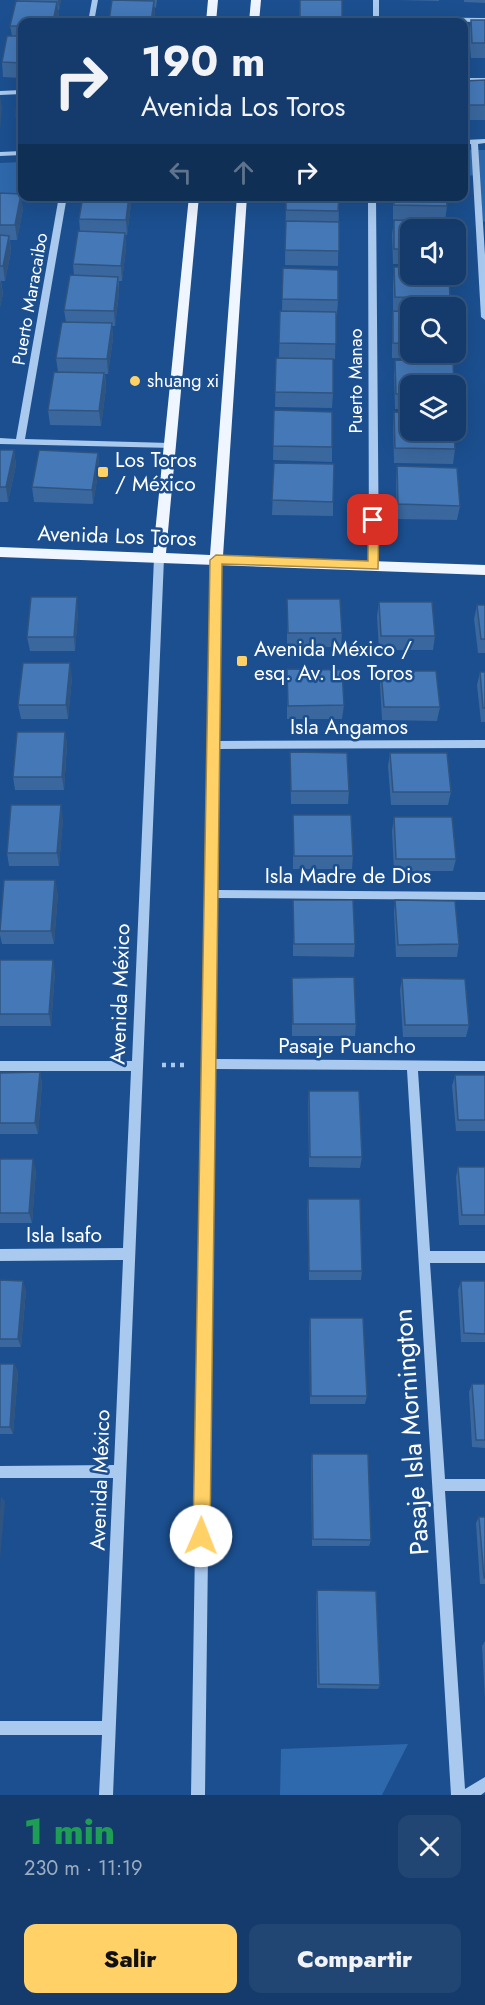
<!DOCTYPE html>
<html lang="es">
<head>
<meta charset="utf-8">
<style>
  body { margin:0; font-family:Jost,sans-serif; background:#214673; color:#f1f3f6; height:100vh; display:flex; flex-direction:column; font-size:22px; white-space:nowrap }
  * { box-sizing:border-box; margin:0 }
  p { font-size:20px; color:#9dadc1 }
  .icon { flex:none; width:33px; height:33px; fill:none; stroke:currentColor; stroke-width:2; stroke-linecap:round; stroke-linejoin:round }
  .map { position:relative; height:1795px; overflow:hidden }
  .drawer { display:flex; flex-direction:column; background:#143b6b; flex:1 }
  .drawer>* { flex:none }
  .banner { position:absolute; left:18px; top:18px; width:450px; height:183px; border-radius:12px; box-shadow:0 6px 24px #0002,0 0 0 2px #33557e; background:#143b6b; color:#f1f3f6; overflow:hidden }
  .fabs { position:absolute; left:400px; top:219px; display:grid; gap:12px }
  .fabs a { display:grid; place-items:center; width:66px; height:66px; border-radius:12px; background:#143b6b; box-shadow:0 6px 24px #0002,0 0 0 2px #33557e; font-size:30px }
  .pin { position:absolute; display:grid; place-items:center; width:51px; height:51px; color:#fff; margin:-26px; border-radius:12px; box-shadow:0 3px 9px #0006 }
  .me { position:absolute; width:66px; margin:-33px; rotate:1deg; stroke-linejoin:round; filter:drop-shadow(0 0 4px #0008) }
  .turn { display:flex; align-items:center; gap:21px; height:126px; padding:0 24px; font-size:27px }
  .turn .icon { width:78px; height:78px; stroke-width:2.5 }
  .turn b { display:block; font-size:42px; line-height:51px }
  .lanes { display:flex; align-items:center; height:57px; padding:0 24px; background:#0003; justify-content:center; gap:30px; direction:ltr }
  .lanes .off { opacity:.35 }
  .round { display:grid; place-items:center; flex:none; width:63px; height:63px; border-radius:12px; background:#214673 }
  .head { display:flex; align-items:center; justify-content:space-between; height:102px; padding:0 24px }
  h1 { font-size:36px; font-weight:800; line-height:45px; color:#1e9e55 }
  .action { display:flex; gap:12px; margin-top:auto; padding:12px 24px }
  .action a { flex:1; height:69px; border-radius:12px; background:#ffd166; color:#111; font-size:24px; font-weight:800; line-height:69px; text-align:center }
  .action a+a { background:#214673; color:#f1f3f6 }
  .map>svg:first-child { display:block }
</style>
</head>
<body>
<div class="map">
<svg width="485" height="1795" viewBox="0 0 485 1795">
  <rect width="100%" height="100%" fill="#1b4f8f"/>
  <path fill="#2e69ad" d="M464,150H485V222L483,221L479,175L464,176Z
    M22,162V193H0V163Z
    M408,1744L382,1795H280L281,1749Z"/>
  <g fill="none" stroke-linecap="round" stroke-linejoin="round">
    <path stroke="#a9c9ee" stroke-width="4.5" stroke-dasharray="4 5" stroke-linecap="butt" d="M162,1065H184"/>
    <path fill="#a9c9ee" fill-rule="evenodd" d="M92,0H98L94,22H88Z
      M373,0H379V17L485,18V22L379,21V22H373Z
      M464,78H485V82H464Z
      M22,90V94L0,95V91Z
      M485,139V143L478,144L485,255V320L481,317L471,144H464V140Z
      M22,151V155L0,156V152Z
      M59,196H67L25,439L170,443L174,446L173,448L0,444V438L16,439Z
      M368,196H376L379,566L374,569L369,566Z
      M159,555L164,558L113,1795H99L102,1735H0V1721H102L113,1478H0V1466L114,1465L123,1260L0,1261V1249L123,1248L131,1071H0V1061H132L154,558Z
      M216,557L221,560L218,741L485,740V748L218,749L216,890L485,892V900L216,898L214,1059L485,1061V1071H418L430,1251H485V1263H430L445,1479H485V1491H445L465,1789L485,1777V1792L481,1795H451L407,1070L214,1069L205,1795H191L211,560Z"/>
    <path fill="#f0f6ff" fill-rule="evenodd" d="M208,0H218L216,22H206Z
      M251,0H261L259,22H249Z
      M189,196H199L166,553L210,555L237,196H247L223,556L485,565V575L0,557V547L153,553Z"/>
  </g>
  <path fill="#3a679d" d="M18,0H61L59,10H58L59,17L22,22V78L3,77L2,62L12,36L10,26Z
    M112,0H157L156,8L154,7L155,16Z
    M300,0H342L341,22H299Z
    M398,0H439V1Z
    M464,0H485V3L464,2Z
    M471,20H485V58H471L469,35Z
    M485,80V120H464V81Z
    M22,91V131H18L16,116Z
    M0,193L23,209L17,240H10L11,251L5,281H1L3,294L0,307Z
    M83,196H131V204L127,235H125L126,248L122,281H119V292L115,326H112L113,338L108,374H105L106,388L101,426L50,425L48,410L58,372L56,358L66,322L64,310L74,276L73,264L80,231L79,219Z
    M286,196H339L338,266L285,265Z
    M393,196H446L447,206L445,221L393,220Z
    M394,220L411,230V264H393L392,235Z
    M394,267L450,298L449,308H411V352H449L448,360L392,358V326L393,311V282Z
    M283,268L338,300L337,315H336L335,359L279,358L280,311H282Z
    M276,358L333,393L332,408L275,407Z
    M395,360L411,386V409H395L394,375Z
    M274,410L332,447V462L273,460Z
    M394,412L455,449L453,464L394,463L393,427Z
    M0,450H14L16,465L8,502H0Z
    M98,453L99,468L93,504L34,502L32,487Z
    M274,463L333,502V516L272,515Z
    M397,466L460,506L457,520L397,519L396,481Z
    M287,599L342,633L341,647H287Z
    M379,602L435,636L433,650H379L377,616Z
    M477,605H485V653H478L474,619Z
    M78,611L75,651H30L27,637Z
    M287,669L344,705L342,719H287Z
    M381,671L440,707L437,721L382,720L380,685Z
    M480,672H485V722H481L477,685Z
    M72,677L68,719H21L18,705Z
    M65,732L67,745L64,790H15L13,777Z
    M290,752L349,791L348,804H291Z
    M390,753L451,792L448,805H391L388,766Z
    M293,815L353,856L352,869H293Z
    M394,817L456,859L453,871H394L392,831Z
    M63,819L59,866H9L7,853Z
    M58,893L54,944H2L0,935V922Z
    M293,900L355,944L354,957L293,956Z
    M395,900L459,944L457,957H396L394,913Z
    M0,960L55,972L51,1026H0Z
    M292,978L356,1024L355,1036H292Z
    M402,978L469,1025L466,1037H403L400,990Z
    M40,1072L42,1084L38,1134H0V1073Z
    M455,1075H485V1131H456L452,1086Z
    M309,1091L362,1157L360,1168L309,1167L308,1102Z
    M0,1159L36,1170L32,1223H0Z
    M458,1167H485V1225H459L456,1177Z
    M308,1199L362,1271L361,1280H309L307,1209Z
    M0,1280L26,1290L21,1347H0Z
    M461,1281H485V1342H461L458,1290Z
    M310,1318L367,1396L365,1404H310L309,1327Z
    M0,1364H14L18,1372L13,1434H0Z
    M472,1384H485V1448L472,1447L469,1392Z
    M312,1454L371,1540L369,1546H312L311,1461Z
    M479,1517H485V1584H480L476,1523Z
    M317,1590L380,1685L378,1689L317,1688L316,1596Z
    M485,1641V1698L482,1646Z"/>
  <path fill="#305480" d="M58,0H61L59,10Z
    M154,1L155,16L154,22H151Z
    M57,2L59,17L58,22H53Z
    M0,95L2,107L0,132Z
    M21,194L23,209L17,240L15,225Z
    M129,196H131V204L127,235L126,220Z
    M125,233L126,248L122,281L121,266Z
    M9,236L11,251L5,281L3,266Z
    M118,277L119,292L115,326L114,311Z
    M0,279L3,294L0,307Z
    M112,323L113,338L108,374L107,359Z
    M104,373L106,388L101,426L99,411Z
    M14,450L16,465L8,502L6,487Z
    M98,453L99,468L93,504L92,490Z
    M77,597L78,611L75,651L74,637Z
    M70,663L72,677L68,719L66,705Z
    M65,732L67,745L64,790L62,777Z
    M61,805L63,819L59,866L57,853Z
    M55,880L58,893L54,944L51,931Z
    M53,960L55,972L51,1026L49,1014Z
    M40,1072L42,1084L38,1134L35,1123Z
    M33,1159L36,1170L32,1223L29,1213Z
    M23,1281L26,1290L21,1347L18,1339Z
    M14,1364L18,1372L13,1434L10,1427Z
    M1,1496L5,1502L0,1559V1511Z"/>
  <path fill="#4478b7" stroke="#305480" stroke-width="1.5" d="M112,0L154,1L151,22H109Z
    M300,0H342V18L300,17Z
    M16,1L57,2L53,22H22V26H10Z
    M471,20H485V43H472Z
    M399,21L446,22H399Z
    M7,36H22V63L2,62Z
    M485,80V105H464V81Z
    M18,91H22V116H16Z
    M0,193L21,194L15,225H0Z
    M83,196H129L126,220L79,219Z
    M286,196H339L338,211L286,210Z
    M394,196H446L447,206L394,205Z
    M394,220L447,221V230H411V249H394Z
    M286,221L339,222V251L285,250Z
    M78,231L125,233L121,266L73,264Z
    M0,235L9,236L3,266H0Z
    M394,267H411V274H449L450,298L395,297Z
    M283,268L338,270V300L282,299Z
    M70,275L118,277L114,311L64,310Z
    M280,311L336,312V344L279,343Z
    M393,311L411,312V344L393,343Z
    M62,322L112,323L107,359L56,358Z
    M276,358L333,359V393L275,392Z
    M395,360L453,362L454,386H411V394H396Z
    M54,372L104,373L99,411L48,410Z
    M274,410L332,412V447L273,446Z
    M394,412L411,413V430H454L455,449L395,448Z
    M0,450H14L6,487H0Z
    M39,450L98,453L92,490L32,487Z
    M274,463L334,464L333,502L272,500Z
    M397,466L457,468L460,506L398,504Z
    M31,597H77L74,637H27Z
    M287,599H340L342,633H288Z
    M379,602H432L435,636H381Z
    M477,605H485V639H481Z
    M23,663H70L66,705H18Z
    M287,669L342,670L344,705L288,706Z
    M381,671H436L440,707H384Z
    M480,672H485V708H483Z
    M17,732H65L62,777H13Z
    M290,752L347,753L349,791H291Z
    M390,753H447L451,792H393Z
    M11,805H61L57,853H7Z
    M293,815H351L353,856H294Z
    M394,817H452L456,859H396Z
    M4,880H55L51,931H0Z
    M293,900H353L355,944H294Z
    M395,900L455,901L459,944L398,945Z
    M0,960H53L49,1014H0Z
    M354,977L356,1024H293L292,978Z
    M402,978L465,979L469,1025H405Z
    M40,1072L35,1123H0V1073Z
    M455,1075H485V1120H458Z
    M309,1091H359L362,1157H310Z
    M0,1159H33L29,1213H0Z
    M458,1167H485V1215H462Z
    M308,1199H360L362,1271H309Z
    M0,1280L23,1281L18,1339H0Z
    M461,1281H485V1334L464,1333Z
    M310,1318H363L367,1396H311Z
    M0,1364H14L10,1427H0Z
    M472,1384H485V1440H476Z
    M312,1454H368L371,1540L313,1539Z
    M479,1517H485V1578H484Z
    M317,1590L376,1591L380,1685L319,1684Z"/>
  <path fill="#ffd166" stroke="#a68842" stroke-width="1.5" d="M373,515L379,520L378,569L222,564L210,1536L207,1542L201,1544L195,1542L193,1536L210,560L216,555L368,561V520Z"/>
  <g fill="#ffd166" stroke="#1b4f8f" stroke-width="2">
    <circle cx="135" cy="381" r="6"/>
    <rect x="97" y="466" width="12" height="12" rx="3"/>
    <rect x="236" y="655" width="12" height="12" rx="3"/>
  </g>
  <g text-anchor="middle" stroke-width="5" stroke-linejoin="round" paint-order="stroke">
    <g font-size="18" fill="#fff" stroke="#1b4f8f">
      <text transform="translate(30 299) rotate(-80)" y="6">Puerto Maracaibo</text>
      <text transform="translate(356 381) rotate(-90)" y="6">Puerto Manao</text>
    </g>
    <g font-size="18" fill="#fff" stroke="#1b4f8f" text-anchor="start">
      <text x="147" y="387">shuang xi</text>
    </g>
    <g font-size="21" fill="#fff" stroke="#1b4f8f" text-anchor="start">
      <text x="115" y="467">Los Toros<tspan x="115" dy="24">/ México</tspan></text>
      <text x="254" y="656">Avenida México /<tspan x="254" dy="24">esq. Av. Los Toros</tspan></text>
    </g>
    <g font-size="21" fill="#fff" stroke="#1b4f8f">
      <text transform="translate(117 536) rotate(2)" y="7">Avenida Los Toros</text>
      <text x="349" y="734">Isla Angamos</text>
      <text x="348" y="883">Isla Madre de Dios</text>
      <text transform="translate(120 994) rotate(-88)" y="7">Avenida México</text>
      <text x="347" y="1053">Pasaje Puancho</text>
      <text x="64" y="1242">Isla Isafo</text>
      <text transform="translate(100 1480) rotate(-88)" y="7">Avenida México</text>
    </g>
    <g font-size="26" fill="#fff" stroke="#1b4f8f">
      <text transform="translate(411 1432) rotate(-94)" y="9">Pasaje Isla Mornington</text>
    </g>
  </g>
</svg>
<div class="fabs">
<a><svg class="icon" aria-label="sound" viewBox="0 0 24 24"><path d="M4 9h4l5-4v14l-5-4H4zM17 9q2 3 0 6"/></svg></a>
<a><svg class="icon" aria-label="search" viewBox="0 0 24 24"><circle cx="10" cy="10" r="6"/><path d="M15 15l6 6"/></svg></a>
<a><svg class="icon" aria-label="layers" viewBox="0 0 24 24"><path d="M12 4l9 5-9 5-9-5zM3 14l9 5 9-5"/></svg></a>
</div>
<div class="pin" style="left:373px;top:520px;background:#d93025"><svg class="icon" aria-label="arrive" viewBox="0 0 24 24"><path d="M6 21V4h12l-3 4 3 4H6"/></svg></div>
<svg class="me" style="left:201px;top:1536px" viewBox="-20 -20 40 40"><circle r="19" fill="#fff"/><path d="M0-13L10 11 0 6-10 11z" fill="#ffd166"/></svg>
<div class="banner">
<div class="turn"><svg class="icon" aria-label="right" viewBox="0 0 24 24"><path d="M7 20v-9h11M14 6l5 5-5 5"/></svg><div><b>190 m</b>Avenida Los Toros</div></div>
<div class="lanes"><svg class="icon off" aria-label="left" viewBox="0 0 24 24"><path d="M17 20v-9H6M10 6l-5 5 5 5"/></svg><svg class="icon off" aria-label="ahead" viewBox="0 0 24 24"><path d="M12 20V5M6 11l6-6 6 6"/></svg><svg class="icon" aria-label="right" viewBox="0 0 24 24"><path d="M7 20v-9h11M14 6l5 5-5 5"/></svg></div>
</div>
</div>
<section class="drawer">
<div class="head"><div><h1>1 min</h1><p>230 m · 11:19</p></div><a class="round"><svg class="icon" aria-label="close" viewBox="0 0 24 24"><path d="M6 6l12 12M18 6L6 18"/></svg></a></div>
<div class="action"><a>Salir</a><a>Compartir</a></div>
</section>
</body>
</html>
